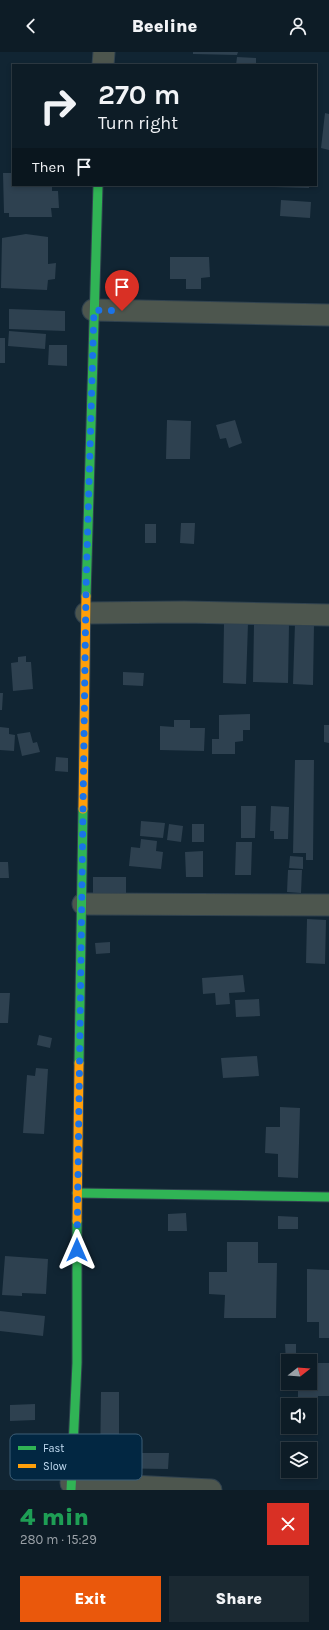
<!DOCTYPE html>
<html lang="en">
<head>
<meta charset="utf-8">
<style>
  body { margin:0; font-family:Karla,sans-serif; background:#1b2932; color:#f1f3f6; height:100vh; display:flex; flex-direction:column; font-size:15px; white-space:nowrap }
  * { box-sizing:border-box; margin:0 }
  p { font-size:13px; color:#9aa1a7 }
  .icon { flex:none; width:22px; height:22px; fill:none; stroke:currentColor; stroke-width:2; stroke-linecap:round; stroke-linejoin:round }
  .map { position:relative; height:1438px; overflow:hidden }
  .side { display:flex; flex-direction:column; background:#0d1c26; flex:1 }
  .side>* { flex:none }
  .hud { position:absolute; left:12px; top:12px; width:305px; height:122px; border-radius:0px; box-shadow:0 2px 6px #0003,0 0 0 1px #2d3a43; background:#0d1c26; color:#f1f3f6; overflow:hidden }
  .needle { width:26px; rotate:73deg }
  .controls { position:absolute; left:281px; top:1302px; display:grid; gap:8px }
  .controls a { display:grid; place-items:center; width:36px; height:36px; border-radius:0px; background:#0d1c26; box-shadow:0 2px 6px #0003,0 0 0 1px #2d3a43; font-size:20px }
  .pin { position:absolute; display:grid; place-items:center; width:34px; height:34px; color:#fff; margin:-41px -17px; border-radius:50% 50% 50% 0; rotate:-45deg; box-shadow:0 0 4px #0007 }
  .pin .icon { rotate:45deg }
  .me { position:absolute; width:44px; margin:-22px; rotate:0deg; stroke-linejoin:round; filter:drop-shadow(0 0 3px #0008) }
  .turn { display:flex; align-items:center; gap:14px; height:84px; padding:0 20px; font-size:18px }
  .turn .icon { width:52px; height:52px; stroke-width:2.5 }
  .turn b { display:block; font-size:28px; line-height:34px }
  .then { display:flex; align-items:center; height:38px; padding:0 20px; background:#0003; gap:8px; font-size:15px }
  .round { display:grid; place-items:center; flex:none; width:42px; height:42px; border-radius:0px; background:#1b2932 }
  .overview { display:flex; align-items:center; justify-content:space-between; height:68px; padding:0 20px }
  h1 { font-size:24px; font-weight:800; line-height:30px; color:#1e9e55 }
  .action { display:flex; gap:8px; margin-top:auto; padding:8px 20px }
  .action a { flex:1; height:46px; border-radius:0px; background:#ea580c; color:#fff; font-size:16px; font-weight:800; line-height:46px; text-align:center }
  .action a+a { background:#1b2932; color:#f1f3f6 }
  header { display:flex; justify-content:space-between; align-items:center; height:52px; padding:0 20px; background:#0d1c26; font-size:18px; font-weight:800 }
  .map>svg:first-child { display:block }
</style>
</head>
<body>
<header><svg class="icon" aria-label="back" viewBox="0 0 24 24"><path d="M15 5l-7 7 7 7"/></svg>Beeline<svg class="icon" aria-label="person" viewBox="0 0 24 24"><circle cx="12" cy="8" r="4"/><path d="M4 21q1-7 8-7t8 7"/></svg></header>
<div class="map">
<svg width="329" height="1438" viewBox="0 0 329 1438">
  <rect width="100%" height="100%" fill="#112533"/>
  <path fill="#2e4150" d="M193,0H238L237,3L193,2Z
    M237,5L256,6V13H236Z
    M325,61L329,62V98L321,96Z
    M11,111H13V133H52V139H58L59,156H51L52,165H9V161H4L3,121H11Z
    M274,133H309V136L274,135Z
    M281,148L311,150L310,166L280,164Z
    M26,182L48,185V212L56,211L55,227L48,228L47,238L1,236L2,186Z
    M170,205H209L210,225L201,226V237H186V227H170Z
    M9,257L65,259V279L9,277Z
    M9,279L46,282L45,297L8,294Z
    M0,286H5V311H0Z
    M49,293H67V314L48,313Z
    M167,368L191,369L190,407H166Z
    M235,368L242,391L229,396L226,386L220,387L216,373Z
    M181,471H195L194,492L180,491Z
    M145,472H156V491H145Z
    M224,571H248L246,632L223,631Z
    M295,571L314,572L313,633L293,632Z
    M254,572L289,573L288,631L253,630Z
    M26,604V610H31L33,637L13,639L11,611L18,610V605Z
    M123,620L144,621L143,634L123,633Z
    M0,641H3L2,658H0Z
    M250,662V678H243V689L235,690V702H212V687H219V663Z
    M174,668H190V676H205L204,699L160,698V674L174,675Z
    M324,673H329V691L324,690Z
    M0,675L9,676V682L15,683L14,699L0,698Z
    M30,680L33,691L37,690L40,700L22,704L17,682Z
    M56,705L68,706V720L55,719Z
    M295,708H314L313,808H306V801H293Z
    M241,754H256L255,786H241Z
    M271,754L289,755L288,787H274V779H270Z
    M141,769L165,771L163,786L140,784Z
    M169,772L183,774L181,790L167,788Z
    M192,772H204V790H192Z
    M141,787L157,789L156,799L163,800L161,817L129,814L131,795L140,796Z
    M236,790H252L251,823H235Z
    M203,799V825H186L185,800Z
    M290,804L303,805V817L289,816Z
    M0,810H8L9,826H0Z
    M288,818H302L301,841L287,840Z
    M93,825H126V843H93Z
    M307,867L326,868L325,912L306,911Z
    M110,890V901L96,902L95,891Z
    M243,923L245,940L229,941L230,952L216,953L215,941L203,942L202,926Z
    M0,941H10L8,971H0Z
    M259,947L260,964L236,965L235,948Z
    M39,983L52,986L50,996L37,993Z
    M257,1004L259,1024L223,1026L221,1006Z
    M36,1016L48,1017L44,1082L23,1081L27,1023L35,1024Z
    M280,1055L300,1056L298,1126L278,1125V1102L265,1101L266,1075H280Z
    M186,1161L187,1179H168V1162Z
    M278,1164L298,1165V1177H278Z
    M227,1190H258V1211H277L276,1266H224L225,1243L209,1242V1220H227Z
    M5,1204L48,1207L46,1242L22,1241V1244L2,1243Z
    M307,1217L329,1218V1286H319V1270H307Z
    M0,1259L45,1264L43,1284L0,1279Z
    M285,1292H296V1309L286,1310Z
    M310,1311H329V1344H318V1367H310V1353H298V1331H310Z
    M101,1340H119V1401H169L168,1417L100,1416Z
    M35,1352V1368L10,1369V1353Z"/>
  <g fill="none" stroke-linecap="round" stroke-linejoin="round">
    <g stroke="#30424f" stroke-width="23">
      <path id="street" d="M103,13L104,0
        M93,258L329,263
        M86,561L184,560L329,563
        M83,852L329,853
        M71,1431L211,1438"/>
    </g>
    <g stroke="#30424f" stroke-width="11">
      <path id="fast" d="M86,544L98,133
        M79,1011L83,757
        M77,1141L329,1145
        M71,1438L77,1311V1169"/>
    </g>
    <g stroke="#30424f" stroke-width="11">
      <path id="slow" d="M83,757L86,544
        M77,1169L79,1011"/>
    </g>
    <use href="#street" stroke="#4d564e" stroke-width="21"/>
    <use href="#fast" stroke="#30b455" stroke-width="9"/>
    <use href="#slow" stroke="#ff9f0a" stroke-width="9"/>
  </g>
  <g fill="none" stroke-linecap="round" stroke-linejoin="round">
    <path stroke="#1a73e8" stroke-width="7" stroke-dasharray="0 12.6" d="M77,1198L86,536L94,258L122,259"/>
  </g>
  <rect x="10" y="1382" width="132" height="46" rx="6" fill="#022742" stroke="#3c5e77" stroke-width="1"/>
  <rect x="18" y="1394" width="18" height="4" fill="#30b455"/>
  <rect x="18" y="1412" width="18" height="4" fill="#ff9f0a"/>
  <g font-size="11" fill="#c5def4">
    <text x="43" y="1400">Fast</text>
    <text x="43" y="1418">Slow</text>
  </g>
</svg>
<div class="controls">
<a><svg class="needle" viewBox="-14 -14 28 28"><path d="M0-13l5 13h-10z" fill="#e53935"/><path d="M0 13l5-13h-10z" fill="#9aa1a7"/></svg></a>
<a><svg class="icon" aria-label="sound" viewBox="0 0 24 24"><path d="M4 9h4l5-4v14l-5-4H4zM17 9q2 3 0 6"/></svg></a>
<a><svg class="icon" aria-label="layers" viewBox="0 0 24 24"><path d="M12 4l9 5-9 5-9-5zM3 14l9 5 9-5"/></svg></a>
</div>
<div class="pin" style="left:122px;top:259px;background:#d93025"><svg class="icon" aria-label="arrive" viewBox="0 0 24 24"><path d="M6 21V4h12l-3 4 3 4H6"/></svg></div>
<svg class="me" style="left:77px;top:1198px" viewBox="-20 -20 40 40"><path d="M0-17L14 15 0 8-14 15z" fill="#1a73e8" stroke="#fff" stroke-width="4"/></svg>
<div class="hud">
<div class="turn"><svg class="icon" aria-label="right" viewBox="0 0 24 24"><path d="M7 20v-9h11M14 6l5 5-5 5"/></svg><div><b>270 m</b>Turn right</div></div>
<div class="then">Then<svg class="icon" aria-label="arrive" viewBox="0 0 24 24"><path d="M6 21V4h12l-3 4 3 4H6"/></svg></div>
</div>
</div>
<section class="side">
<div class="overview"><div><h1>4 min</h1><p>280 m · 15:29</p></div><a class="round" style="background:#d93025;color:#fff"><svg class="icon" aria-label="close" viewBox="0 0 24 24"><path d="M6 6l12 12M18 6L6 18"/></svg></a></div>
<div class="action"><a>Exit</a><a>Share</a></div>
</section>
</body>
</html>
